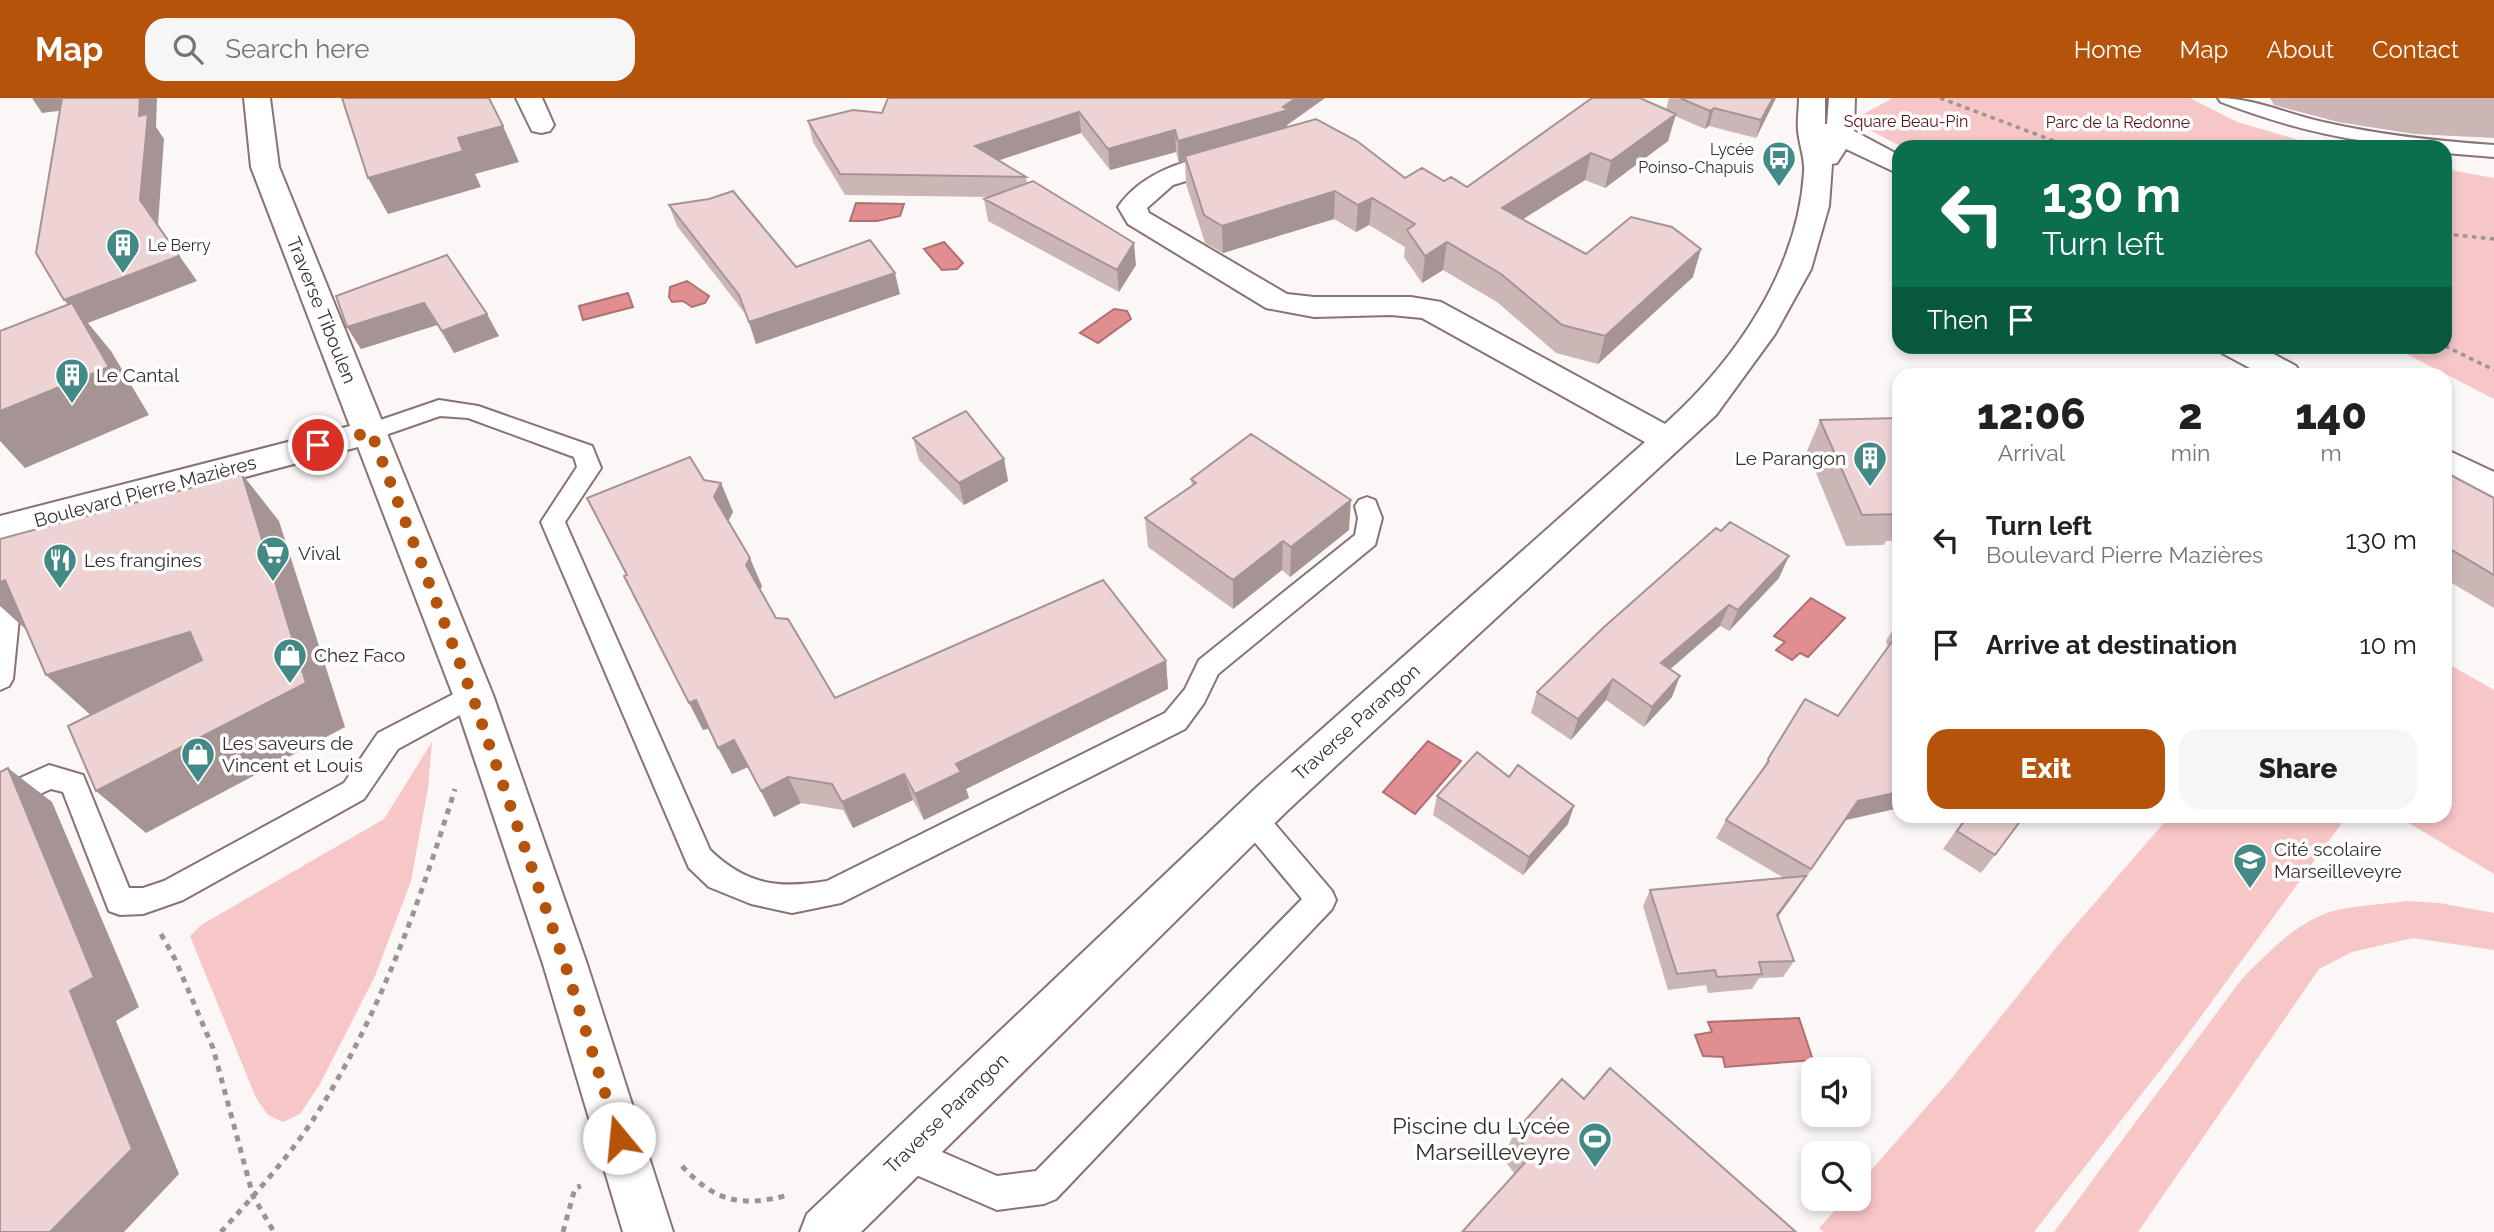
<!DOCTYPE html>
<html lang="en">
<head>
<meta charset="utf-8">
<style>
  body { margin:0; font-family:Raleway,sans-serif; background:#f6f6f6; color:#202124; height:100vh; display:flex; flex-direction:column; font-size:26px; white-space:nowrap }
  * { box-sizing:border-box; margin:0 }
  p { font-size:23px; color:#757577 }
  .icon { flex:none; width:38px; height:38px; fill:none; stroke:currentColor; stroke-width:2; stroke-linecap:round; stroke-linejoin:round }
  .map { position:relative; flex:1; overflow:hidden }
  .side { position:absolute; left:1892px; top:270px; width:560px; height:455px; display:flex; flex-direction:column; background:#fff; border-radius:21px; box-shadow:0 4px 10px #0003 }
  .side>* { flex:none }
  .hud { position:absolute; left:1892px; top:42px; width:560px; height:214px; border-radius:21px; box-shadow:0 4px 10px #0003; background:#0b6e4f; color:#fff; overflow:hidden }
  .tools { position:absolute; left:1801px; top:959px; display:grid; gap:14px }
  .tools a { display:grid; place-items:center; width:70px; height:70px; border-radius:14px; background:#fff; box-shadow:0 4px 10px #0003; font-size:35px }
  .pin { position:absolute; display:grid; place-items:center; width:60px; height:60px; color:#fff; margin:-30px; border:4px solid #fff; border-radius:50%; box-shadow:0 2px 7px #0007 }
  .me { position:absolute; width:77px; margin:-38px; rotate:343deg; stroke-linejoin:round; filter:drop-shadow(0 0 5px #0008) }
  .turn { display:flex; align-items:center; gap:24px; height:147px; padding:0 35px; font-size:32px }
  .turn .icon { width:91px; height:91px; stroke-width:2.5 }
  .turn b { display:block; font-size:49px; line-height:60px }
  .then { display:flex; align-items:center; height:66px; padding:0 35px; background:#0003; gap:14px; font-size:26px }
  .eta { display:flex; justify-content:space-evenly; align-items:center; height:119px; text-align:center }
  .eta b { font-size:42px; font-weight:800; line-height:49px }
  .button { display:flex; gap:14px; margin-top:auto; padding:14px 35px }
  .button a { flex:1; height:80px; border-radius:21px; background:#b45309; color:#fff; font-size:28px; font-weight:800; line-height:80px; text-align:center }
  .button a+a { background:#f6f6f6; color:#202124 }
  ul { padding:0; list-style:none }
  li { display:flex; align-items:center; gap:21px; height:105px; padding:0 35px }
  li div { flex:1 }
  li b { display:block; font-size:26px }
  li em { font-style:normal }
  header { display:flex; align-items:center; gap:42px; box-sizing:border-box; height:98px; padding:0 35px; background:#b45309; color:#fff }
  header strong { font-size:33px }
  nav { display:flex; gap:38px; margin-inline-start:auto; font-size:24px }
  .search { width:490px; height:63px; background:#f6f6f6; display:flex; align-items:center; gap:18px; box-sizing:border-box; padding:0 24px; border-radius:21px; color:#757577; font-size:26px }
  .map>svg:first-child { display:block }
</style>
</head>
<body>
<header>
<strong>Map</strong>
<div class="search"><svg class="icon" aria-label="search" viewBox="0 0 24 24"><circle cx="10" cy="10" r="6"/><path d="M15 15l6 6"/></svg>Search here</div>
<nav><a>Home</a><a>Map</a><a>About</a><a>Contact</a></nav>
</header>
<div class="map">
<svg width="2494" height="1134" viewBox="0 0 2494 1134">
  <rect width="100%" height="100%" fill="#fcf7f7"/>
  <path fill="#f7c6c7" d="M1893,0H2190L2237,24L2323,49H1902L1866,30L1858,19Z
    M2445,71L2494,80V301L2393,249L2445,248Z
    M2445,564L2494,592V776L2397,718H2445Z
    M432,644L428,690L411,783L375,878L320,986L300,1016L283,1024L268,1017L256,1000L190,838L201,827L384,721Z
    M2170,718H2347L2186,939L2034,1134H1824L1819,1130L1845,1101H1858L1859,1086L1951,981L2059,846Z
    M2407,803L2439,805L2494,815V852L2413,840L2352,854L2319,871L2138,1134H2054L2241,882C2270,853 2300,819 2342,811C2363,807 2386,806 2407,803Z"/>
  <path fill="#e18e91" stroke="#ae7173" stroke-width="2" d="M856,105L904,106L900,118L877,123H850Z
    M944,144L963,165L957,171L942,172L924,151Z
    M687,183L709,198L705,205L692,209L683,203L672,204L669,199L670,189Z
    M628,195L633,209L583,222L579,208Z
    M1114,211L1127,213L1131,221L1098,245L1080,235Z
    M1811,500L1845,520L1808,559L1800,555L1792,562L1776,552L1785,544L1774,538Z
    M1428,643L1461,663L1415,716L1383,694Z
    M1799,920L1813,962L1725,969L1723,959L1703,958L1695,937L1712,934L1708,924Z"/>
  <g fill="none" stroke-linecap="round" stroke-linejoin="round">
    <g stroke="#897272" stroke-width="4">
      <path id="service" d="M2218,0C2254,0 2287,16 2323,24C2379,37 2436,43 2494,47V59L2445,55V49C2367,49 2293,32 2221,4Z
        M439,302L478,308L592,348L601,370L565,424L710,752C746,787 779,791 827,783L1165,615L1185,591L1199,562L1355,437L1358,420L1355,408L1359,402L1367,399L1375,402L1382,420L1375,447L1218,576L1204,605L1185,631L841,805L792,815L751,806L709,789L689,770L541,424L577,369L574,359L468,320L440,318L371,342L363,340L360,334L363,328Z
        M11,471L20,473L23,480L13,581L9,588L0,592V477L2,473Z
        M473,586L482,589L486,597L482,605L398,651L364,701L183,802L143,816L120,817L109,813L63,694L51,691L0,714V689L49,667L83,677L129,790H143L164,783L344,685L378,635Z
        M1252,708L1262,711L1332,793L1336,802L1332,811L1056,1101L1044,1106L997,1112L893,1067L888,1055L893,1043L905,1038L997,1078L1036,1073L1302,801L1242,729L1238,720L1242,711Z"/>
    </g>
    <g stroke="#897272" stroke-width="4">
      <path id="minor" d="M244,0H270L279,69L493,597L587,866L673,1134H623L543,866L453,597L358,349L0,444V418L350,328L251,69Z
        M516,0H542L554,27L550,33L541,35L532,33Z
        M1799,0H1825V26H1827L1829,0H1855L1854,33L1899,57V76L1846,51L1837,65L1832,66L1829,108L1811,171L1775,236L1716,317L1288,712L861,1134H800L807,1116L1258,688L1645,344L1422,220L1391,217L1314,219L1266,210L1128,126L1118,109C1144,71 1192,61 1235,51L1245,53L1249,59L1245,65L1173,87L1147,110L1149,115L1287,196L1314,199H1411L1441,204L1665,326C1736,262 1798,172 1804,74C1805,60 1799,46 1798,32C1797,22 1799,10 1799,0Z
        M2218,248H2259L2296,268L2301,276H2261L2222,255Z
        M2445,351L2494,374V401L2445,378Z"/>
    </g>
    <path stroke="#9b9494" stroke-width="3.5" stroke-dasharray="4.5 4.5" stroke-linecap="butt" d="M1940,0L2070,49
      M2445,136L2494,141
      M2445,248L2494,272"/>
    <path stroke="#9b9494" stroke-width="5" stroke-dasharray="6 6" stroke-linecap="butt" d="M161,836L175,861L213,950L253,1098L274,1134
      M682,1068C716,1105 742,1109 789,1097
      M221,1134C255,1096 291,1057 318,1014C381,914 420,803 455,691
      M563,1134L575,1090L581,1088"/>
    <use href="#service" fill="#fff" fill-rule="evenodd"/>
    <use href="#minor" fill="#fff" fill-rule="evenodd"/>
  </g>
  <path fill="#ccb5b5" d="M888,0H1325L1287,27V29L1405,80L1444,83L1467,89L1666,12L1669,0H1776L1756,40L1709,28L1705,31L1675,18L1668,43L1605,90L1585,82L1523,121L1586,156L1693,179L1598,266L1556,255L1497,204L1443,172L1422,185L1404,159L1405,149L1369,127L1356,134L1334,121L1223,155L1205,145L1186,86L1185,63L1179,65L1176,54L1110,72L1081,35L999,62L1026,79L1027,86L1136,167L1119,194L988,123L984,101L988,99L845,97L813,44L808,23L882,15Z
    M2270,0H2494V40L2414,36L2338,24L2274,7Z
    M669,107L796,169L900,196L756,246L747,218L677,128Z
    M447,157L499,238L454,255L437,227L361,251L347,229Z
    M1899,320V443H1886L1884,447L1846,448L1807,353L1820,322Z
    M913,340L1004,361L1008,383L964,407L919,362Z
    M2445,374L2494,400V510L2445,481Z
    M1191,381L1349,432L1290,479L1282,472L1233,511L1148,449L1145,420L1192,388Z
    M704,382L721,385L733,414L728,423L762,488L760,492L776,520L835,600L1166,563L1168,591L966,691L969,700L924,722L913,702L853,730L843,712L801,705L774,719L748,669L732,676L709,630L703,632L627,477Z
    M1779,480L1729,533L1720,528L1670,571L1672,599L1644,629L1606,602L1571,642L1531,615L1537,594Z
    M1899,523V710L1846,722L1778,819L1794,863L1783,879L1759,880L1752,891L1708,895L1706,887L1668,892L1643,808L1650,792L1784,780L1716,740L1726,722L1760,675L1768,661L1838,618L1888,549L1886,543L1897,524Z
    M1437,698L1568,726L1523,777L1433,717Z
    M1966,718H2024L1995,757L1981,775L1943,751Z
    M1584,1001L1796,1134L1515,1076L1503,1061L1514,1035Z"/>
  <path fill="#a69494" d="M32,0H75L82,10L42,15Z
    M140,0H157L156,29L164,41L158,127L197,183L88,225L111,253L149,317L25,370L0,343V313L85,227L64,202L140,102Z
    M1296,0H1325L1287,27V33L1185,58V63L1179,65L1178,43L1283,9Z
    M1773,0H1776L1756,40L1761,22Z
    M1714,10L1709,28L1705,31L1710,13Z
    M1079,14L1081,35L979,69L975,48Z
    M1676,16L1668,43L1605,90L1611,63Z
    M503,28L519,64L475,76L481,89L388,116L368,80L458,40Z
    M1175,32L1176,54L1110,72L1108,51Z
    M1591,55L1585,82L1498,137L1502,110Z
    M1335,93L1334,121L1223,155L1222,128Z
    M1372,100L1369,127L1356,134L1358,107Z
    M1447,144L1443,172L1422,185L1425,158Z
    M1134,145L1136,167L1119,194L1117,172Z
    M1701,151L1693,179L1598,266L1605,238Z
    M895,175L900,196L756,246L749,224Z
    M424,205L437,227L361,251L347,229Z
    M487,216L499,238L454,255L442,233Z
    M1004,361L1008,383L964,407L959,385Z
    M242,376L279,423L345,629L146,735L96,693L306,585Z
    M721,385L733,414L726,428L714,399Z
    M1351,402L1349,432L1290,479L1291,449Z
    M1283,443L1282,472L1233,511V482Z
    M1789,458L1779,480L1729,533L1738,512Z
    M750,460L762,488L758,496L746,467Z
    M0,471L32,537L0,508Z
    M1729,507L1720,528L1653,586L1661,565Z
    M190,534L233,579L95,621L46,577Z
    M1166,563L1168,591L966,691L969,700L924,722L915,696L956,666Z
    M1680,578L1672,599L1644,629L1652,609Z
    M1613,581L1606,602L1571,642L1578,621Z
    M696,602L710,630L703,632L689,605Z
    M734,642L748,669L732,676L718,650Z
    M8,670L52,704L139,909L116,923L179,1076L124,1134H50L70,893Z
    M904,676L913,702L853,730L842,704Z
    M788,679L801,705L774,719L761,693Z
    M1899,694V710L1846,722L1800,789L1858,703Z
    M1574,708L1568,726L1523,777L1529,759Z
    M1806,778L1796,794L1767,833L1777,817Z"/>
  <path fill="#edd3d3" stroke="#a69494" stroke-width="2" d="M62,0H140L139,18L148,16L140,102L179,158L64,202L36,155Z
    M342,0H489L503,28L458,40L463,53L368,80Z
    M888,0H1296L1283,9L1288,12L1178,43L1175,32L1108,51L1079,14L975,48L1026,79L840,76L808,23L853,12L882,15Z
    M1592,0H1640L1676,16L1611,63L1591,55L1502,110L1586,156L1631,119L1672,129L1701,151L1605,238L1562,227L1501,176L1447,144L1425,158L1407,132L1415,126L1372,100L1358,107L1335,93L1222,128L1204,117L1185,58L1316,21L1357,43L1405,80L1422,70L1444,83L1451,79L1467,89Z
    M1680,0H1773L1761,22L1714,10L1710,13Z
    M1033,83L1134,145L1117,172L984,101Z
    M733,93L796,169L870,142L895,175L749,224L739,197L669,107L709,101Z
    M447,157L487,216L442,233L424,205L347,229L336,198Z
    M72,205L109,269L0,313V233Z
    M966,313L1004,361L959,385L913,340Z
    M1899,320V416L1862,417L1820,322Z
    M1251,336L1351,402L1291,449L1283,443L1233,482L1145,420L1196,385L1191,381Z
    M690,359L704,382L721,385L714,399L750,460L746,467L776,520L788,521L835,600L1103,482L1166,563L956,666L961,674L915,696L904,676L842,704L832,686L788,679L761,693L734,642L718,650L696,602L689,605L624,478L627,477L587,400Z
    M2445,374L2494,400V477L2445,448Z
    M242,376L306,585L96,693L68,628L202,562L190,534L46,577L5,482L0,484V441Z
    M1730,424L1789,458L1738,512L1729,507L1661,565L1680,578L1652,609L1613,581L1578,621L1537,594L1603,530L1716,430L1721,433Z
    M1899,534V694L1858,703L1811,771L1726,722L1769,663L1768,661L1805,601L1838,618Z
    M1477,654L1509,679L1518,667L1574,708L1529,759L1437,698Z
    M8,670L94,879L70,893L132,1051L50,1134H0V674Z
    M1968,718H2024L1995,757L1957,733Z
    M1806,778L1777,817L1794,863L1759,864L1762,876L1717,879L1715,872L1677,876L1650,792Z
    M1610,970L1796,1134H1462L1532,1057L1514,1035L1562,981L1584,1001Z"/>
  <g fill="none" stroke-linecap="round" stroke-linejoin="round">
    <path stroke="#b45309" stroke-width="12" stroke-dasharray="0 21.6" d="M318,347L371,334L472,597L565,866L619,1040"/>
  </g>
  <defs>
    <g id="bus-pin" transform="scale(1.75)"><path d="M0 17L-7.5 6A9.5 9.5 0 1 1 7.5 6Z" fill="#438a86" stroke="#fff"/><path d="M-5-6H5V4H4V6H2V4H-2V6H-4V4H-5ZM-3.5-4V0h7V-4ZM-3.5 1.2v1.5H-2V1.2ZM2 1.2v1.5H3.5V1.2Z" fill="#fff"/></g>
    <g id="building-pin" transform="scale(1.75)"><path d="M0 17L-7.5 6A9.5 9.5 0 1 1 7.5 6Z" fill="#438a86" stroke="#fff"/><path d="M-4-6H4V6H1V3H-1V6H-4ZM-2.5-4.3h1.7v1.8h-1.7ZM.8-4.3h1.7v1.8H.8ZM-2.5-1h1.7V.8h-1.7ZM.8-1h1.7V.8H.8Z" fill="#fff"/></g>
    <g id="supermarket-pin" transform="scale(1.75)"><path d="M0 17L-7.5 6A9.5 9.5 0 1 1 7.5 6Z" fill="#438a86" stroke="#fff"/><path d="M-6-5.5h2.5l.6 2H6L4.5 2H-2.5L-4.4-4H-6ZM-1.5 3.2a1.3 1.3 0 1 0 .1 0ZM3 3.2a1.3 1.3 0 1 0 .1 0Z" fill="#fff"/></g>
    <g id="restaurant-pin" transform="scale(1.75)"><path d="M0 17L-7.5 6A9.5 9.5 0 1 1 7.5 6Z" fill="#438a86" stroke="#fff"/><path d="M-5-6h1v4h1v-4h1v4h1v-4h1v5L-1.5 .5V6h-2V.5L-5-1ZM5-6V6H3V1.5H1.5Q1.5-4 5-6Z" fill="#fff"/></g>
    <g id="shop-pin" transform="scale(1.75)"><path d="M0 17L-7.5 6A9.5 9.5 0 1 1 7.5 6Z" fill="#438a86" stroke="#fff"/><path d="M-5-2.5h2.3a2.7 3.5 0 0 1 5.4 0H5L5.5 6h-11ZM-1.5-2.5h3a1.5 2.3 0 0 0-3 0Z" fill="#fff"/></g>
    <g id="school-pin" transform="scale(1.75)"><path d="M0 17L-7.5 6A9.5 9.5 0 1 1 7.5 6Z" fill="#438a86" stroke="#fff"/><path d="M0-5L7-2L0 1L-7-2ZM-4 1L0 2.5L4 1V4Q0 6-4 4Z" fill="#fff"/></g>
    <g id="stadium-pin" transform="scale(1.75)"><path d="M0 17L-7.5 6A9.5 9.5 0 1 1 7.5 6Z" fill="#438a86" stroke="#fff"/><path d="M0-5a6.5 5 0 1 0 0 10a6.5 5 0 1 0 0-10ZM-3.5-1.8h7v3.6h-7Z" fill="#fff"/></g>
  </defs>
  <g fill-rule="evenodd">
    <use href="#bus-pin" x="1779" y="60"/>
    <use href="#building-pin" x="123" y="147"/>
    <use href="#building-pin" x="72" y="277"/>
    <use href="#building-pin" x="1870" y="360"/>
    <use href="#supermarket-pin" x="273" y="455"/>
    <use href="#restaurant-pin" x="60" y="462"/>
    <use href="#shop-pin" x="290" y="557"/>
    <use href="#shop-pin" x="198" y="656"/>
    <use href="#school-pin" x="2250" y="762"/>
    <use href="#stadium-pin" x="1595" y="1041"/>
  </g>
  <g text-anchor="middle" stroke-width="7" stroke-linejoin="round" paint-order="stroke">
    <g font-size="16" fill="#5a101b" stroke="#fff">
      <text x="1906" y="29">Square Beau-Pin</text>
      <text x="2118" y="30">Parc de la Redonne</text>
    </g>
    <g font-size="16" fill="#382e2e" stroke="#fff" text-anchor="end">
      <text x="1754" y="57">Lycée<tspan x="1754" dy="18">Poinso-Chapuis</tspan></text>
      <text x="148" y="153" text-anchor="start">Le Berry</text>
    </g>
    <g font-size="19" fill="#382e2e" stroke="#fff">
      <text transform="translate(322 212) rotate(68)" y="7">Traverse Tiboulen</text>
      <text transform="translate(145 393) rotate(-15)" y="7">Boulevard Pierre Mazières</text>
      <text transform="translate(1356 624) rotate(-42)" y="7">Traverse Parangon</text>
      <text transform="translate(946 1015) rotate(-44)" y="7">Traverse Parangon</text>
    </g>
    <g font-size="19" fill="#382e2e" stroke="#fff" text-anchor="start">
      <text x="96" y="284">Le Cantal</text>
      <text x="1846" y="367" text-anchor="end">Le Parangon</text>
      <text x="298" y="462">Vival</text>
      <text x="84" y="469">Les frangines</text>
      <text x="314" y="564">Chez Faco</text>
      <text x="222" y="652">Les saveurs de<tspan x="222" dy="22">Vincent et Louis</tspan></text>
      <text x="2274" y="758">Cité scolaire<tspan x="2274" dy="22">Marseilleveyre</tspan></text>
    </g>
    <g font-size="23" fill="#382e2e" stroke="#fff" text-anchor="end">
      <text x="1570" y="1036">Piscine du Lycée<tspan x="1570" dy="26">Marseilleveyre</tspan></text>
    </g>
  </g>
</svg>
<div class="tools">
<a><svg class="icon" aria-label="sound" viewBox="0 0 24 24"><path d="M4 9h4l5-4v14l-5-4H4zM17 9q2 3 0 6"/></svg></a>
<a><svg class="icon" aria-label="search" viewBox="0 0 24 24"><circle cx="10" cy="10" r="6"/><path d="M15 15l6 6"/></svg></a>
</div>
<div class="pin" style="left:318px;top:347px;background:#d93025"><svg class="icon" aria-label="arrive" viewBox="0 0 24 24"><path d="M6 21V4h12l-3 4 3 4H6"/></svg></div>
<svg class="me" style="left:619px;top:1040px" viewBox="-20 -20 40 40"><circle r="19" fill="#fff"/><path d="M0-13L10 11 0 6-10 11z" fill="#b45309"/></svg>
<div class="hud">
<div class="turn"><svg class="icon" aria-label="left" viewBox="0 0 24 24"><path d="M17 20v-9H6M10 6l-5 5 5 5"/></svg><div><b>130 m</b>Turn left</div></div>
<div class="then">Then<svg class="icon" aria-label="arrive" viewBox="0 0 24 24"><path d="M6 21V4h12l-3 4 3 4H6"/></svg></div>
</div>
<section class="side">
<div class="eta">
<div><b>12:06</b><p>Arrival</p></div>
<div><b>2</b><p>min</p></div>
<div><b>140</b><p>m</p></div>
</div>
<ul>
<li><svg class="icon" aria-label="left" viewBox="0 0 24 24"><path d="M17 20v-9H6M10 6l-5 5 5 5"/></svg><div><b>Turn left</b><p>Boulevard Pierre Mazières</p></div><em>130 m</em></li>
<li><svg class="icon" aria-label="arrive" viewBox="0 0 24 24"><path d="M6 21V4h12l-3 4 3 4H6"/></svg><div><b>Arrive at destination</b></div><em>10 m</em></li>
</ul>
<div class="button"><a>Exit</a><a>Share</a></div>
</section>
</div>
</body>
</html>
